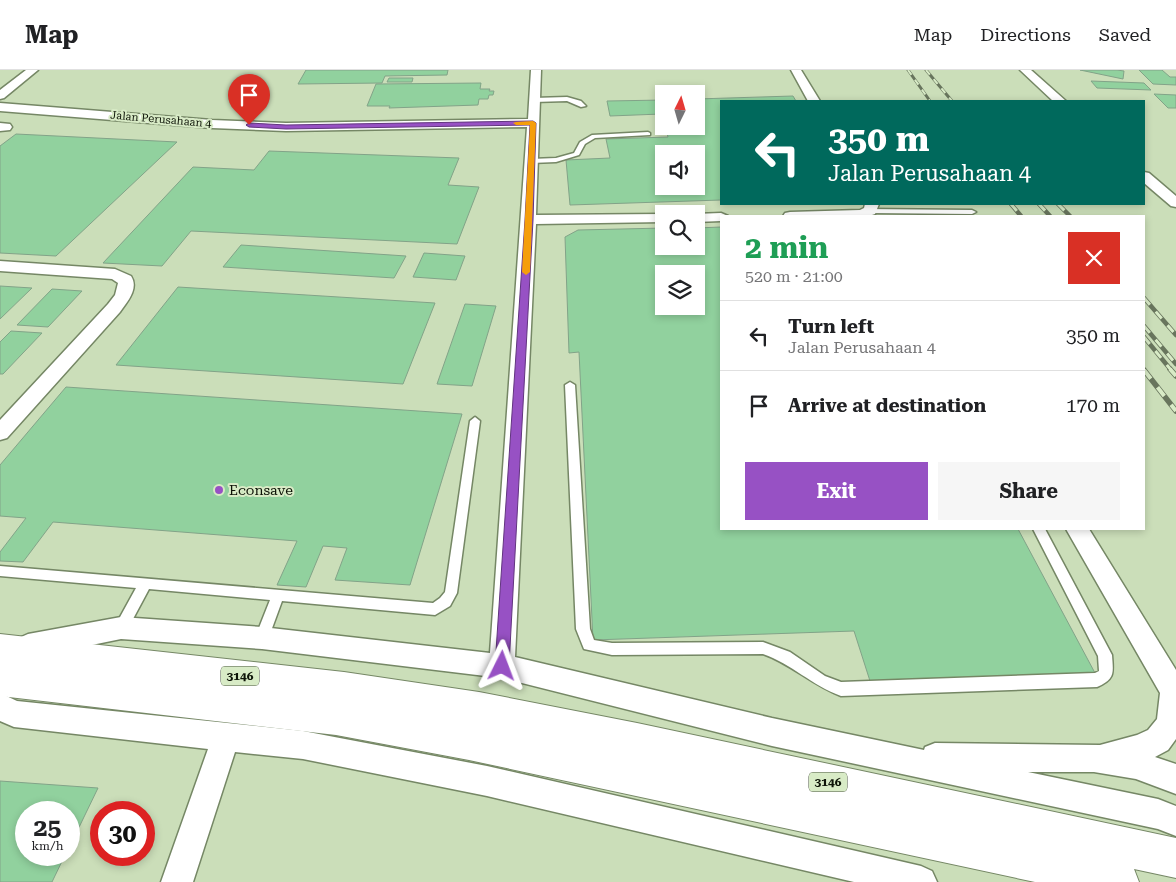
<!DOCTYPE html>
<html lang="en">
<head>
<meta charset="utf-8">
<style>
  body { margin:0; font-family:"Roboto Serif",serif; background:#f6f6f6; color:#202124; height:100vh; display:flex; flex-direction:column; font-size:19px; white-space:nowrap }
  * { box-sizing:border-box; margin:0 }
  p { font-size:16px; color:#757577 }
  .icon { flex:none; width:28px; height:28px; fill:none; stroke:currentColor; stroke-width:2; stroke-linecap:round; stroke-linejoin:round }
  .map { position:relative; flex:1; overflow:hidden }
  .panel { position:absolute; left:720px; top:145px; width:425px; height:315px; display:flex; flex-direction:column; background:#fff; border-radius:0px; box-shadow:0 2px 8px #0003 }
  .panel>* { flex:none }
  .guide { position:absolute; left:720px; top:30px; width:425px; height:105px; border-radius:0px; box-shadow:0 2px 8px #0003; background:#00695c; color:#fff; overflow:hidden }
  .needle { width:32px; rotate:5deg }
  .controls { position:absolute; left:655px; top:15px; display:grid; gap:10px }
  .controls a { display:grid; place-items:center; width:50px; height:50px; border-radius:0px; background:#fff; box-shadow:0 2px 8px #0003; font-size:25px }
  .speed { position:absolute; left:15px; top:731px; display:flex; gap:10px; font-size:25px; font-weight:700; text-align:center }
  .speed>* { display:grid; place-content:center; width:65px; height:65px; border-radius:50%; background:#fff; box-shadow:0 2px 8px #0003; line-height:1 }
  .speed small { font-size:12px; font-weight:400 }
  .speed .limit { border:8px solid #d22; background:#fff; color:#111 }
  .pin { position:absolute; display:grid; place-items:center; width:42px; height:42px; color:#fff; margin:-51px -21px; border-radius:50% 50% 50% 0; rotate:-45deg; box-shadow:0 0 5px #0007 }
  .pin .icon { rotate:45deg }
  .me { position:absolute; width:55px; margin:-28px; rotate:3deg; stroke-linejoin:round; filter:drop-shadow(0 0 4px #0008) }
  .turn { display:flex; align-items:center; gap:18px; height:105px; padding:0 25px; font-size:22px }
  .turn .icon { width:65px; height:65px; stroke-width:2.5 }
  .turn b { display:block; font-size:35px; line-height:42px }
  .round { display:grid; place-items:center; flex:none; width:52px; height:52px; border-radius:0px; background:#f6f6f6 }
  .overview { display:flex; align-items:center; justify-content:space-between; height:85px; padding:0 25px }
  h1 { font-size:30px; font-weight:700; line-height:38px; color:#1e9e55 }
  .button { display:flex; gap:10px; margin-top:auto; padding:10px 25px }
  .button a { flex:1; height:58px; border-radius:0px; background:#9751c4; color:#fff; font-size:20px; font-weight:700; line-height:58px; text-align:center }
  .button a+a { background:#f6f6f6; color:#202124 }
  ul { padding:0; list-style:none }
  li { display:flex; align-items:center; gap:15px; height:70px; padding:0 25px; border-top:1px solid #e0e0e0 }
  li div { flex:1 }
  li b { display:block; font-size:19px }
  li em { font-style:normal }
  header { display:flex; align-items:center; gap:30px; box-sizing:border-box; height:70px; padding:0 25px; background:#fff; border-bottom:1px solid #e0e0e0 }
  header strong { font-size:24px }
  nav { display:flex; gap:28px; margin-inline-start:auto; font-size:18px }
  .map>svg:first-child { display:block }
</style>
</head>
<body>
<header>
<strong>Map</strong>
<nav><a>Map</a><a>Directions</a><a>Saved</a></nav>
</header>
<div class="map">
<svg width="1176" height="812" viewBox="0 0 1176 812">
  <rect width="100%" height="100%" fill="#cbdeb9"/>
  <path fill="#91d19e" stroke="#82a388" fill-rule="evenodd" d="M306,0H448L447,5L385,6L382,13L298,14Z
    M1080,0H1117L1124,1L1123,9Z
    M1139,0H1162L1170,7H1176V15L1153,14Z
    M389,8H413L412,12H387Z
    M1091,11L1144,13L1151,20L1097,18Z
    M481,13L480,19H490L489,21H494L493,25H489L488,29H479L478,35L389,38L390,36H367L376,14Z
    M1154,24L1176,25V38H1168Z
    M793,26L796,31H721V130L570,135L566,90L610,88L606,69L668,67L665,56H696V29ZM664,84H696V116H664Z
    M664,30V54L661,44L610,46L607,31Z
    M16,64L177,72L56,186L0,183V76Z
    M269,81L459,88L448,115L479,117L457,174L191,161L162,196L103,193L193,97L254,100Z
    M721,157V459H1018L1095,603L870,611L854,561L593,570L579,282L569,283L565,167L578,160L664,158V176H696V158ZM664,204H696V236H664Z
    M241,175L406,186L394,208L223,197Z
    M424,183L465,186L456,210L413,207Z
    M0,216L32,218L0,249Z
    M178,217L435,233L403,314L116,295Z
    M52,219L82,221L48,257L17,255Z
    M465,234L496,236L472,316L437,314Z
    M11,261L42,263L3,304H0V272Z
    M66,317L462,344L410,515L335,510L347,478L323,476L306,517L277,515L297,471L53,452L23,492L0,491V482L26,448L0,446V395Z
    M0,711L98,718L69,778V742H26V785H65L52,812H0Z"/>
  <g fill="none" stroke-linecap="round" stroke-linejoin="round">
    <g stroke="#758765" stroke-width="3">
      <path id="lane" d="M567,27L581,31L586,36L581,37L567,31L534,32L531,30L534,28Z
        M648,62L650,63V65L595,68L585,74L579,85L556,92L531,93L528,91L531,89L556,88L574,83L580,72L592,65Z
        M867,139L972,140L976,142L972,144L870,143L866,141Z
        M570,312L575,315L590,559L594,570L612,573L763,572L790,582L825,606L841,612L1095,603L1099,601L1098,586L1033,459H1045L1112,585C1113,602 1116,609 1097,617L841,626C811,615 792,594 763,584L612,585L584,579L576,559L565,315Z
        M475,347L480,351L457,523L450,536L435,545L282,531L267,572L262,574L257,572L255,568L270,530L149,519L126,562L121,564L116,562L114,558L136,518L0,506V496L433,533L440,528L445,522L470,351Z"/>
    </g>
    <g stroke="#758765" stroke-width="3">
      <path id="street" d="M26,0H38L4,28L0,29V20Z
        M531,0H541L536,145L664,144H665L664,152L536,154L515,587L772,648L924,680L925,677L935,673L1100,675L1137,665L1148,660L1157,649L1160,623L1066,459H1089L1176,600V669L1168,680L1155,687L1176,694V724L1136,709L1094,702H1028L1158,729L1176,736V766L1158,759L772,676L502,608L262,579L121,569L28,588L19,584L15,576L19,568L28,564L121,547L262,557L490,583L527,57L286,61L212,58L0,41V33L212,50L286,53L528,49Z
        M791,0H801L820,31H808Z
        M1020,0H1031L1066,31H1053Z
        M0,53L10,54L12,57L10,60L0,61Z
        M1144,102L1149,103L1176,126V137L1171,136L1144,113Z
        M865,134H879L875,144L869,146H783L785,143L790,142L860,140L864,138Z
        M721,143L728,146H721V151L696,152L695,144Z
        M0,191L115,199L131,206C139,218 128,231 120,242L7,368L0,370V350L108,234L115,225L118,213L112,209L0,201Z
        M0,623L17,631L303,661L487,696L921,796L932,801L937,812H854L487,726L303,689L235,682L193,812H161L208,679L14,657L0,651Z"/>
    </g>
    <g stroke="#758765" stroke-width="2">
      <path id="primary" d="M0,564L344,602L479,622L637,653L1176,768V808L1134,799L1139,812H1035L469,690L336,665L0,626Z"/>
    </g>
    <use href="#lane" fill="#fff" fill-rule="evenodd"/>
    <use href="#street" fill="#fff" fill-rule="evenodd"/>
    <use href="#primary" fill="#fff" fill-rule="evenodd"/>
    <g stroke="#68755d" stroke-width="3">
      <path id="rail-far2" d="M908,0L930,31
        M926,0L952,31"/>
    </g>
    <g stroke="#68755d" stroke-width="4.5">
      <path id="rail-far1" d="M1011,134L1021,146
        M1039,134L1050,146
        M1058,134L1070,146
        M1144,228L1176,265
        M1144,256L1176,294
        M1144,267L1171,300"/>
    </g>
    <g stroke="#68755d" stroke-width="5.5">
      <path id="rail" d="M1170,299L1176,306
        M1144,300L1176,341"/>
    </g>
    <use href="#rail-far2" stroke="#d8ebc6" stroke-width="2" stroke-dasharray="6" stroke-linecap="butt"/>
    <use href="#rail-far1" stroke="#d8ebc6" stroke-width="3" stroke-dasharray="9" stroke-linecap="butt"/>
    <use href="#rail" stroke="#d8ebc6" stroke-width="4" stroke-dasharray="11" stroke-linecap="butt"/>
  </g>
  <path fill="#9751c4" stroke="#62357f" d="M533,51L536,53L533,150L509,596L507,600L502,602L497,600L495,596L525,150L530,55L286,59L249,57L246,55L249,53L286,55Z"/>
  <path fill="#f59e0b" d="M533,51L536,53L530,202L526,205L522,202L530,55H516L513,53L516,52Z"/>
  <circle fill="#9751c4" stroke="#d8ebc6" stroke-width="2" cx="219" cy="420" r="5"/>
  <g text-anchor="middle" stroke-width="4" stroke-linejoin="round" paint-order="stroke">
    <g font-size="11" fill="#0d1307" stroke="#d8ebc6">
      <text transform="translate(161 49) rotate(5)" y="4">Jalan Perusahaan 4</text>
    </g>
    <g fill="#d8ebc6" stroke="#4a5440" stroke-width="1">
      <rect x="221" y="596.5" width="38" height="19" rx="4"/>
      <rect x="809" y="702.5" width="38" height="19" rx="4"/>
    </g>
    <g font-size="12" font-weight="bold" fill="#0d1307">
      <text x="240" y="610">3146</text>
      <text x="828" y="716">3146</text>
    </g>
    <g font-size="14" fill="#0d1307" stroke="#d8ebc6" text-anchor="start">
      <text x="229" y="425">Econsave</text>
    </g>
  </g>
</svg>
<div class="controls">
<a><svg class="needle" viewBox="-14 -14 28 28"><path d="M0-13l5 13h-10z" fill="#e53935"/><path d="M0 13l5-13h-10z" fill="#757577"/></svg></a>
<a><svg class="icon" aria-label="sound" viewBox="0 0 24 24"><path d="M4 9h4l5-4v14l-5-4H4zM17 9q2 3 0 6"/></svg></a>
<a><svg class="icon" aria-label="search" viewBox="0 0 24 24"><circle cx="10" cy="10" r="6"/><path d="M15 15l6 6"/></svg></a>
<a><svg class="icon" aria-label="layers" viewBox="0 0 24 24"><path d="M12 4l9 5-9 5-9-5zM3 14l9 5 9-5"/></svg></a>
</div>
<div class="speed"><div>25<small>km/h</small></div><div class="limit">30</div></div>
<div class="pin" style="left:249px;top:55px;background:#d93025"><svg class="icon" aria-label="arrive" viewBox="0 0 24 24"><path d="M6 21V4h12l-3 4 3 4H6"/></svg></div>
<svg class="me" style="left:502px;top:596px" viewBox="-20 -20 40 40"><path d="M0-17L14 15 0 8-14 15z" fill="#9751c4" stroke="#fff" stroke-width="4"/></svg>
<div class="guide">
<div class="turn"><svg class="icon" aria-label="left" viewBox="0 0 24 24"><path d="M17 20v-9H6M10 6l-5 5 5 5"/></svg><div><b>350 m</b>Jalan Perusahaan 4</div></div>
</div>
<section class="panel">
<div class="overview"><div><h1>2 min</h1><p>520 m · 21:00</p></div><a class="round" style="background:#d93025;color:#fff"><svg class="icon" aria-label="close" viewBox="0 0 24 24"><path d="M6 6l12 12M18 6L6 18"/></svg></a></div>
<ul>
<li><svg class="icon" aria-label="left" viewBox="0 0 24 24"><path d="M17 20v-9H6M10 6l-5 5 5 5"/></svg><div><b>Turn left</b><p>Jalan Perusahaan 4</p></div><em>350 m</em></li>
<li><svg class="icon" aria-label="arrive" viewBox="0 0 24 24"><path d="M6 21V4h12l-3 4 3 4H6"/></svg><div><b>Arrive at destination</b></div><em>170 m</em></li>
</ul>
<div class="button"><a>Exit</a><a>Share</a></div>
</section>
</div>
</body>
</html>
